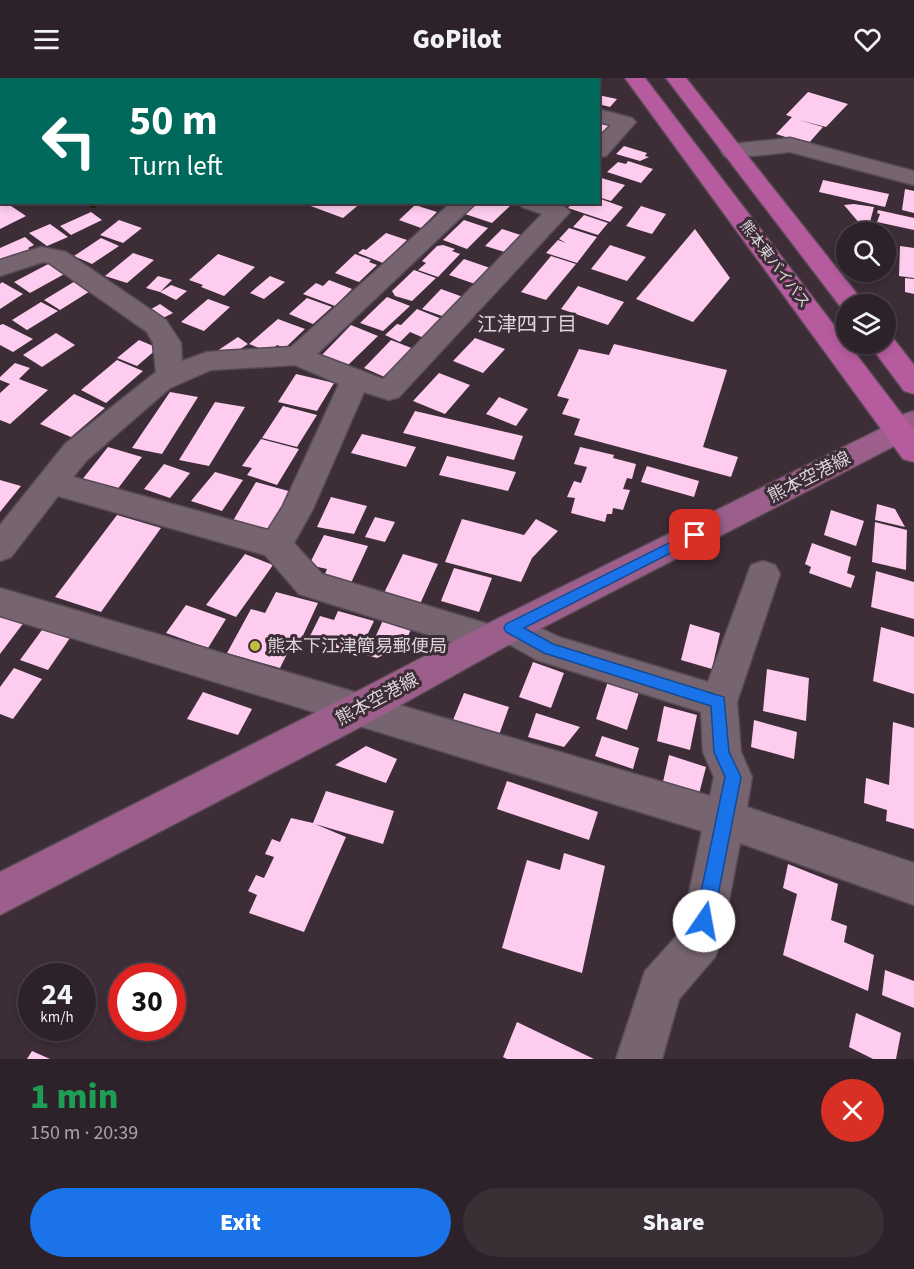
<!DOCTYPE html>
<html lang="en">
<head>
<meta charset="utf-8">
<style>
  body { margin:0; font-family:"Source Sans 3","Noto Sans JP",sans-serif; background:#392f35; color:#f1f3f6; height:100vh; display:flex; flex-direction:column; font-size:22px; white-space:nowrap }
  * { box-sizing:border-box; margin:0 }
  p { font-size:20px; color:#a7a4a8 }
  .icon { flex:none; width:33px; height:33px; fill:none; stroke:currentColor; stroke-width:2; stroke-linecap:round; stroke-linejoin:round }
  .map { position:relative; height:981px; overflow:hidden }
  .sheet { display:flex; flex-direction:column; background:#2d2229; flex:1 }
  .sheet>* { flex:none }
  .banner { position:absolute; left:0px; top:0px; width:600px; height:126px; box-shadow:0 3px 9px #0003,0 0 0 2px #483f46; background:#00695c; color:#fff; overflow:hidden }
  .tools { position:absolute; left:836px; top:144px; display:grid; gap:12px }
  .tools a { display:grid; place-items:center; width:60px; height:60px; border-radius:50%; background:#2d2229; box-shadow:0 3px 9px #0003,0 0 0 2px #483f46; font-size:30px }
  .speed { position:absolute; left:18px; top:885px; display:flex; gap:12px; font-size:30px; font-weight:700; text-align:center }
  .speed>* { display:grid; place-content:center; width:78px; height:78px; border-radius:50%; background:#2d2229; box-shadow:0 3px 9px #0003,0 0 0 2px #483f46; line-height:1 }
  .speed small { font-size:15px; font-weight:400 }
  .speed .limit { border:9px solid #d22; background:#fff; color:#111 }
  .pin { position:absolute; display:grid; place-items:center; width:51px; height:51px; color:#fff; margin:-26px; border-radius:12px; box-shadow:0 3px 9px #0006 }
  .me { position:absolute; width:66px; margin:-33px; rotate:12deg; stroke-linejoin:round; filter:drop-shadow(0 0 4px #0008) }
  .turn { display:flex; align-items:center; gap:21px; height:126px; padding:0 30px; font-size:27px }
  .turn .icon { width:78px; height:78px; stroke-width:2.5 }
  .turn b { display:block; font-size:42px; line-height:51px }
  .round { display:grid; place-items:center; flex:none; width:63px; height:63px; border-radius:32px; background:#392f35 }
  .overview { display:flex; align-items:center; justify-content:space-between; height:102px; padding:0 30px }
  h1 { font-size:36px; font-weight:800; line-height:45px; color:#1e9e55 }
  .cta { display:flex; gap:12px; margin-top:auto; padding:12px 30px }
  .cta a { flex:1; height:69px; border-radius:36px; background:#1a73e8; color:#fff; font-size:24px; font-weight:800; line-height:69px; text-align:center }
  .cta a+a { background:#392f35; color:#f1f3f6 }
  header { display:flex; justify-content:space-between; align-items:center; height:78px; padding:0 30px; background:#2d2229; font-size:27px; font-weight:800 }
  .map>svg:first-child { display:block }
</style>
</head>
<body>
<header><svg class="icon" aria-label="menu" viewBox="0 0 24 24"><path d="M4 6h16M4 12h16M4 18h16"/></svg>GoPilot<svg class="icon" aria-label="heart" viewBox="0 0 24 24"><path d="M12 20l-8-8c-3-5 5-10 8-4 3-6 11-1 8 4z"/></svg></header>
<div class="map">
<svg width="914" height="981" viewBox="0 0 914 981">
  <rect width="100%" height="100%" fill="#3c2d37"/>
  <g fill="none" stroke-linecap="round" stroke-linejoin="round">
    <path fill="#202002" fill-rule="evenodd" d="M414,0H421L419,2H412Z
      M97,124H106L94,130L89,129Z"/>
  </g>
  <path fill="#feccee" d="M808,14L848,26L826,49L799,42L823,49L808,66L776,56L792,39L786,37Z
    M598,17L617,21L610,29L598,26Z
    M598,42L614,46L598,63Z
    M624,68L647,75L645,78L649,79L640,83L616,76Z
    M628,83L653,91L641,105L607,94L618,84L626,86Z
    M598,99L625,107L611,123L598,119Z
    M823,102L889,116L885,129L819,114Z
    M905,111L914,113V135L902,132Z
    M598,120L623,129L610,144L568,130L573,124H598Z
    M5,124L26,138L0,151V127Z
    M300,124H362L343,140Z
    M483,124H507L512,126L492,145L465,136L474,127L478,128Z
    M854,126L874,129L870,144L860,146L844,127Z
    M415,127L437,134L421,150L399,142Z
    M641,128L666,136L652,156L626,148Z
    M878,132L914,140V152L877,144L880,136L877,135Z
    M91,134L102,142L71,157L60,148Z
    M584,137L608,145L598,157L573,149Z
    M119,142L142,150L123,165L100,157Z
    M464,142L488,150L467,171L443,162Z
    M50,146L68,159L47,168L29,155Z
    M569,150L597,159L577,185L546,175L558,162L566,165L559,161Z
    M502,151L524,158L508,175L485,168Z
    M695,151L730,200L693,244L636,221Z
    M386,155L407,162L383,185L358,175L363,171L366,172Z
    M25,159L34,167L28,170L31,173L0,184V170Z
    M101,160L119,168L92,186L74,178Z
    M443,167L455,171L452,173L460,176L438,199L418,192L426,185L422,183L437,168Z
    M610,167L646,179L627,203L591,191Z
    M900,168L914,170V200L899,198Z
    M133,175L154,182L127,205L105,198Z
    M218,176L255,189L224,218L201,209L203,207L189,202Z
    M355,176L371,182L369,184L377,187L359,204L335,195Z
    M551,178L576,186L546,222L521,214Z
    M464,181L493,191L478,207L449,197Z
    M52,184L68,194L30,215L14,204Z
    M414,192L436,200L412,223L395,218L392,213Z
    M158,198L172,202L160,214L146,210Z
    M270,198L285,204L264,221L250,215Z
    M905,200L914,201V216L905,214Z
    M77,202L92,212L60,232L44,222Z
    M329,202L352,211L335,228L303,216L316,205L323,208Z
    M2,204L23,216L0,231V206Z
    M171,207L187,213L176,222L160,214Z
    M578,208L624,224L608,247L561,231Z
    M441,211L463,219L445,239L422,231Z
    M387,219L410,228L383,253L360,245Z
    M307,220L332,229L313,246L289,236Z
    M208,221L230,229L204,253L181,244Z
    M41,224L58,233L27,252L12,242Z
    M160,226L173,235L159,242L146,234Z
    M417,231L442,241L424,260L410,254L400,264L385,257L397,246L401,247Z
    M278,241L305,251L285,270L277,267L270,274L249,266Z
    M3,246L33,261L13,274L0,267V247Z
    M351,247L378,258L347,288L321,278Z
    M56,255L75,267L42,289L23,277Z
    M238,259L248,266L234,275L217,273Z
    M475,260L505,271L483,295L453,283Z
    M139,262L158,270L137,288L117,280Z
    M391,262L414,271L387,300L364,290Z
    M614,266L727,292L703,369L738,379L731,399L574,357L580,341L562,336L569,321L557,318L579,271L609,277Z
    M117,282L143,293L106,325L81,312Z
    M15,285L30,290L19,301L48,312L10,346L0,342V315L10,306L0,302V299Z
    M439,295L470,307L445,336L413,323Z
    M296,296L334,305L317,333L278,324Z
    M170,314L198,319L162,376L132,370Z
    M74,316L105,330L71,359L40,346Z
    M499,319L528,331L516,348L486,336Z
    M215,324L245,329L209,388L179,382Z
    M283,328L317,337L297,369L262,360Z
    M415,333L523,358L514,382L403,355Z
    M362,356L416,369L406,389L351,375Z
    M261,361L299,371L277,407L247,397L252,390L242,388Z
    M108,369L142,379L116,413L81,403Z
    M580,369L614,377L613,380L636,386L632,401L627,400L623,411L630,412L623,432L613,430L612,436H607L605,444L571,435L575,420L567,419L574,403L581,405L587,389L574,386Z
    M447,378L516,394L508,413L439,397Z
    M164,386L190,395L170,420L144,411Z
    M647,388L699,403L694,419L641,404Z
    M215,394L243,402L222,433L191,423Z
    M0,402L21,408L0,434Z
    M256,404L292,414L269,455L231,446Z
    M331,419L367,428L354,456L317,449Z
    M877,426L895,431L905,449L875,442Z
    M831,432L864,443L856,468L824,457Z
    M117,437L161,450L101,534L55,519Z
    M375,439L395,444L385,464L365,459Z
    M462,441L524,457L536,441L558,453L532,480L521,504L445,484Z
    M875,444L907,452L906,492L872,484Z
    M324,457L368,468L351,505L324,498L327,491L309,487Z
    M812,465L851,479L847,495L855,498L851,510L809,495L811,489L805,486Z
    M245,476L273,487L236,539L206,527Z
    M403,476L438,486L420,526L384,515Z
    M454,490L492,500L479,534L441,523Z
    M876,493L914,504V541L871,529Z
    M276,514L318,525L300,564L294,562L280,590L227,575L251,531L265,535Z
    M186,527L226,541L208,570L166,555Z
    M0,533L28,539L0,576Z
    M338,533L374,543L357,578L307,564L320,538L334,542Z
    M385,538L413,547L404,567L377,580L367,577Z
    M47,545L74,554L48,592L20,582Z
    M690,546L720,555L712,591L681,582Z
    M881,549L914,559V616L873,603Z
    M533,584L564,595L551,630L519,619Z
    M14,590L42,601L13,641L0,636V609Z
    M767,591L809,600L806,643L763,633Z
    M608,603L639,614L627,652L596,641Z
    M203,614L252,631L238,657L187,641Z
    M464,615L509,629L499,657L453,642Z
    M664,628L697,637L690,672L657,663Z
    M536,635L580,649L564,669L528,659Z
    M754,642L797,654L794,681L751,669Z
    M893,644L914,650V751L886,743L887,732L864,725L866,700L889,707Z
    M602,658L639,670L633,691L595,678Z
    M366,668L397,681L386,705L335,687Z
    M669,677L706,689L699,716L663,704Z
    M507,703L598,734L589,762L497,731Z
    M326,713L394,733L383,766L315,746L346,759L304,854L249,835L257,817L248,813L256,797L264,800L274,779L265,776L272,761L280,764L291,740L313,745Z
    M564,775L605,788L582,895L502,870L527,782L560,792Z
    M788,786L838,806L831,842L847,848L844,864L874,877L868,913L783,877L797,816L783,810Z
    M885,892L914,903V930L882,917Z
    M856,935L901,955L896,981H873L849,969Z
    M517,944L594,981H507L503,979Z
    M32,973L50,981H27Z"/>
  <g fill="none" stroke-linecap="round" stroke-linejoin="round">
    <g stroke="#574a54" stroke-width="3">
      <path id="minor" d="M517,0H538L516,2Z
        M598,31L632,40L636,44L606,78L598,79V60L611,47L598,44Z
        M790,60L914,93V107L790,74L732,80L724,78L721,73L724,68L732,66Z
        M452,124H477L317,276L383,301L542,136L522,129L519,124C534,124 560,120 570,134L399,319L389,322L364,314L313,431L294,465L322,496L495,548L499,540L511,536L559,559L708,604L751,487L763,483L775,487L780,496L737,624L741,674L752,699L747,729L914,785V827L740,765L721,864L715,879L679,921L662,981H616L645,893L681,853L702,753L0,538V510L710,718L714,699L703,674L701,634L537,582L505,564L501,571L489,576L299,516L265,477L58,418L11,479L0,483V447L65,366L156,294L153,265L147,254L49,185L43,184L0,198V182L41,169L66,174L166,242L181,265L182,283L207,274L291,269ZM295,287L339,306L283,428L268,452L73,399L87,382L170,310L211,292Z"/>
    </g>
    <g stroke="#574a54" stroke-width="3">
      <path id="major" d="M914,333V358L910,360L501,571L374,642L0,837V794L348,618L477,551L890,346L904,336Z"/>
    </g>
    <g stroke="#574a54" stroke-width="3">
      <path id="highway" d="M625,0H645L914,352V384L903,381Z
        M666,0H686L865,226H846V233L843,232Z
        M885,258L893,260L914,287V316L904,313L869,266H885Z"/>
    </g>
    <use href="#minor" fill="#766470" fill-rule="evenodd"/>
    <use href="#major" fill="#9c5f8b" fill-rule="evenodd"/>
    <use href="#highway" fill="#b65b9d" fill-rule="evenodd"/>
  </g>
  <path fill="#1a73e8" stroke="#114b97" stroke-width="1.5" d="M695,452L700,453L702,457L700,460L524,550L553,566L724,619L729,674L741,699L713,843L710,849L704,852L698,849L695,843L725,699L714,674L711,628L544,575L506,554L504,550L506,546Z"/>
  <circle fill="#c0be41" stroke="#3c2d37" stroke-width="2" cx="255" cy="568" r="6"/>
  <g text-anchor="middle" stroke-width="6" stroke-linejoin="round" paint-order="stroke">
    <g font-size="15" fill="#ded4db" stroke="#3c2d37">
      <text transform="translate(775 186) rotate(53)" y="5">熊本東バイパス</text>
    </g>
    <g font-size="18" fill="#ded4db" stroke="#3c2d37">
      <text transform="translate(809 399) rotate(-27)" y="6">熊本空港線</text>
      <text transform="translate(377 621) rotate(-28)" y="6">熊本空港線</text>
    </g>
    <g font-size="18" fill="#ded4db" stroke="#3c2d37" text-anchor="start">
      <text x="267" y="574">熊本下江津簡易郵便局</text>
    </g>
    <g font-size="20" fill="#ded4db" stroke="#3c2d37">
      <text x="527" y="253">江津四丁目</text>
    </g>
  </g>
</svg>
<div class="tools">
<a><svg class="icon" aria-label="search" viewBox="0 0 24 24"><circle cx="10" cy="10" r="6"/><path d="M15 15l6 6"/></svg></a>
<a><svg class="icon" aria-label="layers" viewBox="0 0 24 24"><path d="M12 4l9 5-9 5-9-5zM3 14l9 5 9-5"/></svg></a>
</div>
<div class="speed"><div>24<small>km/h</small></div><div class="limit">30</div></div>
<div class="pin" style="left:695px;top:457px;background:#d93025"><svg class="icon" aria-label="arrive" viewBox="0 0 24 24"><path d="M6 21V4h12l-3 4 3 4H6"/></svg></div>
<svg class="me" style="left:704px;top:843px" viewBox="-20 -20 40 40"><circle r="19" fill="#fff"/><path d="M0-13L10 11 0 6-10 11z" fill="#1a73e8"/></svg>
<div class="banner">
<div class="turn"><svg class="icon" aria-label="left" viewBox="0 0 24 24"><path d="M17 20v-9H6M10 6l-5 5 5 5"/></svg><div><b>50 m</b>Turn left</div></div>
</div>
</div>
<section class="sheet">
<div class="overview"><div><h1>1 min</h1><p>150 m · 20:39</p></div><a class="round" style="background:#d93025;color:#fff"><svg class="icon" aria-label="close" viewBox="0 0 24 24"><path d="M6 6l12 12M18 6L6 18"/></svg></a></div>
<div class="cta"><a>Exit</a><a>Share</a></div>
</section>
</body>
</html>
